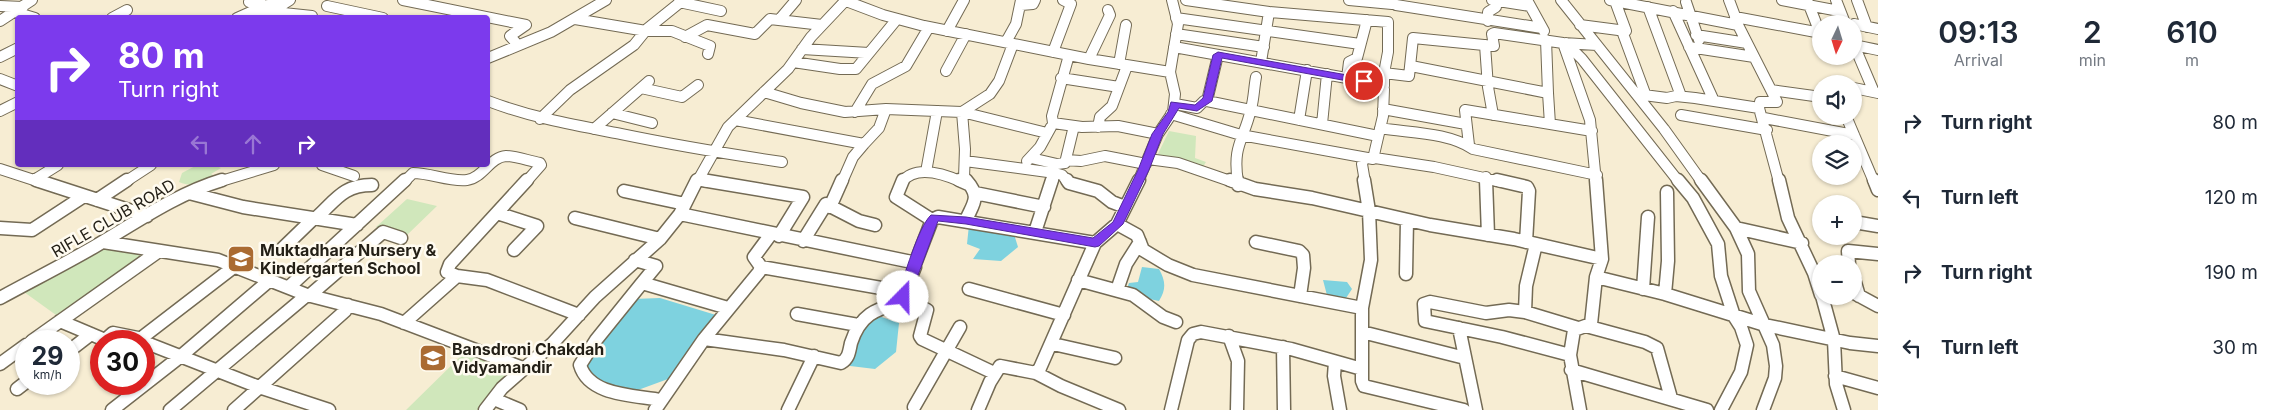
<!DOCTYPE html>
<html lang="en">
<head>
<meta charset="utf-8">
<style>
  body { margin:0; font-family:Inter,sans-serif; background:#f6f6f7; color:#1f2937; height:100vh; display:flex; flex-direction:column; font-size:19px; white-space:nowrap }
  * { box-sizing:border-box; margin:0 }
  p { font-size:16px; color:#747a83 }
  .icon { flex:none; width:28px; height:28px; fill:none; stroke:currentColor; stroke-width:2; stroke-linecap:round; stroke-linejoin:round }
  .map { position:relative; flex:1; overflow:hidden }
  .details { display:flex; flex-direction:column; background:#fff; width:400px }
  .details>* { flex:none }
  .guide { position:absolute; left:15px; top:15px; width:475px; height:152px; border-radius:5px; box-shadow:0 1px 4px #0004; background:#7c3aed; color:#fff; overflow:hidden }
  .needle { width:32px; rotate:184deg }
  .buttons { position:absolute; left:1812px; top:15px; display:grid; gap:10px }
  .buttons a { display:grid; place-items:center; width:50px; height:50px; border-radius:50%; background:#fff; box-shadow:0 1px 4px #0004; font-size:25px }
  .speed { position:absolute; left:15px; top:330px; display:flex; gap:10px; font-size:25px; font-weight:700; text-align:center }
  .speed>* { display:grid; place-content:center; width:65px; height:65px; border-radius:50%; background:#fff; box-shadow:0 1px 4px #0004; line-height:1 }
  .speed small { font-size:12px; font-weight:400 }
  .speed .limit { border:8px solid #d22; background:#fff; color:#111 }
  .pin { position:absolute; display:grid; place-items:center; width:42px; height:42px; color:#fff; margin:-21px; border:2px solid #fff; border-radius:50%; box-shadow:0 1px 5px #0007 }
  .me { position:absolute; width:55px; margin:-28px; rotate:22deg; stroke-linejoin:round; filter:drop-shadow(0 0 4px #0008) }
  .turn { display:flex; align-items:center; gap:18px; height:105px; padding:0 20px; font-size:22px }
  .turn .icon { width:65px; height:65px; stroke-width:2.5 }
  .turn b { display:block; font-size:35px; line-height:42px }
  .lanes { display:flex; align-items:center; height:48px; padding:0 20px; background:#0003; justify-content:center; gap:25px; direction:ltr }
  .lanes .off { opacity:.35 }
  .eta { display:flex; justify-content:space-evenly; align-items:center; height:85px; text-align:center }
  .eta b { font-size:30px; font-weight:600; line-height:35px }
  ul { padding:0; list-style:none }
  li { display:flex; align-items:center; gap:15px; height:75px; padding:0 20px }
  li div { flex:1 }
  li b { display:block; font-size:19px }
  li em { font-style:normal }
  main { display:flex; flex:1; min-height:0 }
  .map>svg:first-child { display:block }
</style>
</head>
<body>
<main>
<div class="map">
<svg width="1878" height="410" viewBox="0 0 1878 410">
  <rect width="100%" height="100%" fill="#f7edd3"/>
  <path fill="#d0e7bb" d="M1169,131L1196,136L1195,158L1206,162L1201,170L1156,158Z
    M197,165H214L221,168L211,174L215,176C202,183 193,188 179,182L182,173Z
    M407,199L437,206L407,235L376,227Z
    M103,245L147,253L56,315L24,292Z
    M465,352L511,370L477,410H406Z"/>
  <path fill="#7ed2df" d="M969,225L1013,231L1018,247L1001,261L973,259L980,249L967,244Z
    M1142,267L1159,269C1166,282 1166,289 1159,301L1125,294L1129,283L1138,282Z
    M1323,280L1347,282L1352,289L1342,304L1328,299Z
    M660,298L716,315L668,379L638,390L597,383L583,369L633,299Z
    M870,313L899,323L896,352L875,369L842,365Z"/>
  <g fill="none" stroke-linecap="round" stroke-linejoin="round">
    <g stroke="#736a54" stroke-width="12">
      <path id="minor-far1" d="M252,0L249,2L262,4L258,7
        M403,0L526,25L510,36L517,44
        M1186,0L1269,12L1261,62
        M1349,0L1392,4
        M1389,0L1396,5L1542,28
        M1492,0L1530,6
        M1527,0L1544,31
        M1561,0L1664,129L1702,182
        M1610,0L1738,25L1771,90
        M1729,0L1738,24
        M1782,0L1839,11
        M1807,0L1820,33
        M1836,0L1845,23
        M1857,0L1867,27
        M846,1L883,15L924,26L1089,59L1170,72
        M679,2L721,11
        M1686,2L1699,40
        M268,5H282L290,0
        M1021,5L1033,4L1035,0
        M0,6L23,7
        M327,6L383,18
        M1648,7L1681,96
        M1673,11L1714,101
        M15,12L35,18
        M1269,12L1388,22V52L1384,73
        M1735,17L1821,33
        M112,18L127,10
        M237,18L255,10L312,16
        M1176,18L1360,44
        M575,19L646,31H672L710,46L708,54
        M779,20L796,0
        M0,21L32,0
        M1488,21V12L1496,7V1
        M1854,24L1878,29
        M1580,25L1626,31L1615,1
        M947,31L964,0
        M1622,31L1646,96
        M1176,34L1264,47
        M1696,35L1747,43
        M685,37L707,25L755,34L770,19L822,25
        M1546,40L1548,93
        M1006,42L1016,24L1021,0
        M1566,43L1582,59L1679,182
        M1485,45L1488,87L1493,115
        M1854,45L1874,92
        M1854,45L1878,50
        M1689,47L1754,57
        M802,49L869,53
        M1053,52L1071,4L1063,0
        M1069,55L1052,116L1053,123L1082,127L1118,126L1158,134
        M0,57L18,48
        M488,58L551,32L606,0
        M1089,59L1110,15L1108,10
        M793,62L840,69H856L897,19
        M1119,64L1126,25
        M1411,66L1548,93L1550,124
        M946,71L966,34
        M1061,78L1119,87
        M1347,78L1349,62L1357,58L1367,20
        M0,79L18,86
        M1384,86V73L1409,76L1413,38L1494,46L1492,34L1494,33L1563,43
        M641,88L682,97L698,85
        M1854,88L1878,93
        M764,92L801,103L845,112L886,109L962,112L1047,133
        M1636,94L1667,98L1676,96L1695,98L1759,108L1760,102H1777L1771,90L1821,97
        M488,101C533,118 574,125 621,134C674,145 728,154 782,162
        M1207,101L1218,55
        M1175,104L1197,108L1204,101H1207L1378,136
        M1759,108L1779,182
        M1383,109L1466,124
        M0,111L18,102
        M855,112L872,84L906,66L929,27
        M962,112L965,149L964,178L967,182
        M962,112L990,94L999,81L1013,44
        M612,113L652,123
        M1171,114L1241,135L1373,159L1383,116L1384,89L1380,84L1174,47
        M1681,115L1767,130
        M1846,116L1874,182
        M1764,118L1854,135
        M540,119L570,90L634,45L647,29L683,0
        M735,120L864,144L879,128L886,109
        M1299,120L1307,70
        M1322,124L1327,74
        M1098,127L1100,117L1112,106L1127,66
        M1380,128C1409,133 1448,132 1473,149L1597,175
        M594,129L649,81
        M1469,145L1465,110L1592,131
        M1031,158L1057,164L1065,163L1074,126
        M1375,158L1434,167L1502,182
        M1148,159L1178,163L1233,182
        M1364,159L1362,164L1365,182
        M1066,160L1081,161L1105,156L1146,164
        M965,161L1055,173L1062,175L1068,182
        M1027,161L1040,147L1051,127
        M322,165L354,176
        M0,169L40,182
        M926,172L937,111
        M1486,177V182
        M34,180L58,165
        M699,180L709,182
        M125,182L151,165
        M218,182L274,165
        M404,182L413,173C431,173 449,182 467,180C483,178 490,157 506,156C516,156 529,161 540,163L541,165L526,182
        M697,182L728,127L788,69L811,37L846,0
        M842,182L853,157L864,144
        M902,182C916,164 944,174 962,182
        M1052,182L1055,173
        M1138,182L1158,134L1173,112L1175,94L1170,72L1178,24L1172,0
        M1238,182C1232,145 1244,140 1251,109C1254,98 1254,87 1256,77
        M1596,182L1590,120L1563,43L1597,45"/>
    </g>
    <g stroke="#736a54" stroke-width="15">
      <path id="minor" d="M36,180L147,216
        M702,180L803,197L779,236
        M903,180L896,197L932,220
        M959,180L968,184
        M1067,180L1069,183L1098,191L1112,202L1125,207
        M1230,180L1255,189L1312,198L1430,225L1514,239L1602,259
        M1237,180L1238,185
        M1364,180L1369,211L1371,260L1362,308V381L1364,386L1464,410
        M1486,180L1488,235
        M1497,180L1527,187L1529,191L1526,242
        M1596,180L1602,259L1596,277
        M1678,180L1693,198L1718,244L1721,276L1734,316L1741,327L1747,345L1741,372L1721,410
        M1701,180L1736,228L1748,254L1749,291L1773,345L1776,366L1775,378L1763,410
        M1779,180L1788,218L1814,273L1821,295
        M1874,180L1878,190
        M624,191L685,204
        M189,193L243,207L357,225
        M975,193L1044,207
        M97,200L127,180
        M830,207L842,180
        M497,213L537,226L514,250
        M680,214L912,262L915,267L903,297L927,310L920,336L922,339L994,373
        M316,218C336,200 343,185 372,185
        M575,218L660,239
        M966,220C974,202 981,197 966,180
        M1854,222L1878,226
        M1117,224L1137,235L1143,250L1168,265L1193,275L1362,308
        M0,228L32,230L84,196
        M1736,228L1802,243
        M1035,232L1052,180
        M803,241L826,204L859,221L875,225
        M103,242L218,260L307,295L381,314L523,368
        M1256,242L1299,251L1303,255L1304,268L1300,296
        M283,248L314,218
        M635,260L656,266L642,283
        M915,264L932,220L938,217L1095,243
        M1849,264L1848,251L1878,254
        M761,267L904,292
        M1406,274L1407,220
        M457,276L447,272L450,264L527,180
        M1854,279L1859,296
        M1078,280L1133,295L1163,317L1176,322
        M289,287L405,180
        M969,289L1064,315
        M1643,289L1648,217
        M1117,290L1126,264L1140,242
        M1854,293L1878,306
        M1665,294L1668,261L1667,192
        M309,296L383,232L401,238
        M1822,296L1834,340L1836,384L1844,410
        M0,298C31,281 63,265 94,247C135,223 176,194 222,180
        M1525,312L1526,286L1536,244
        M797,314L858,325
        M60,321L105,340L113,333L143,339
        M404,323L457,276L487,280L579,315
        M1586,326L1645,342L1657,348L1671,398
        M1459,328L1476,410
        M1362,332L1465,358
        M1229,336L1238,361L1237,410
        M704,339L759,272L761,267L754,257L771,234
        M32,341L159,251
        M143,341L144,336L235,266
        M144,342L259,387L329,410
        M1053,344L1115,358
        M1283,347L1284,410
        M69,351L91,334
        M1570,355L1502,337L1425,321L1424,304L1430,302L1486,313L1509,310L1525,312L1578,328
        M1335,362L1334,376L1340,410
        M0,364L26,345
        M1571,370L1707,410
        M1036,373L1061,386L1119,410
        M1835,376L1878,388
        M17,389L26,382
        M494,399L520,410
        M661,400C634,395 589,396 580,365L596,340L642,283L728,308
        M914,407L960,327
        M112,410L181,356L270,280
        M170,410L307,295
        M234,410L345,311L348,305
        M485,410L502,388L552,344L595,297L660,239L680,214L697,180
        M655,410L704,339L784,350L841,363C849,358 849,352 851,343C861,312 878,309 906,300
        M788,410L814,356
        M978,410L990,382L1000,366L1036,373L1040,368L1095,243L1117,224L1139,180
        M1171,410L1188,340L1193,334L1201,332L1291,349L1362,369
        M1580,410L1570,355L1574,330L1591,324L1596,277L1665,294L1765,325L1850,343L1878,346"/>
    </g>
    <use href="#minor-far1" stroke="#fff" stroke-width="10"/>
    <use href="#minor" stroke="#fff" stroke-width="12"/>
  </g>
  <path fill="#7c3aed" stroke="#51269a" d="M1218,52L1364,78L1369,81L1364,84L1222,58L1212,101L1197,111L1179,108L1163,134L1149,170L1123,224L1099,246L1095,247L966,224L938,221L910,297L903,301L899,300L897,297C904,278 918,227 931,215L966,217L1093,238L1113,222L1138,170L1152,134L1168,112L1171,102L1195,105L1203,98L1213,55Z"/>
  <defs>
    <g id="school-square" transform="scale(1.4375)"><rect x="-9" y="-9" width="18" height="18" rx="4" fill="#aa6b32" stroke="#fffbf0"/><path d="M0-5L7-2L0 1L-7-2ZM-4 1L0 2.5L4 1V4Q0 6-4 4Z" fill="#fff"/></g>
  </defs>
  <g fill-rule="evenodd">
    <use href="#school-square" x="241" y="259"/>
    <use href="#school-square" x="433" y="358"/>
  </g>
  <g text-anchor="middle" stroke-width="5" stroke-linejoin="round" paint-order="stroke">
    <g font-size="16" fill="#231f16" stroke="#fffbf0">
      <text transform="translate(113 218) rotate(-30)" y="6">RIFLE CLUB ROAD</text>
    </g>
    <g font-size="16" font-weight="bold" fill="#231f16" stroke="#fffbf0" text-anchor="start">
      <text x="260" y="256">Muktadhara Nursery &amp;<tspan x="260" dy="18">Kindergarten School</tspan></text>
      <text x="452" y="355">Bansdroni Chakdah<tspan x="452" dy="18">Vidyamandir</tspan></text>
    </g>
  </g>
</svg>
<div class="buttons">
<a><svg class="needle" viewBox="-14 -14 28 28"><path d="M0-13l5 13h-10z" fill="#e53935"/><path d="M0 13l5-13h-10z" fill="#747a83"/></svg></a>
<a><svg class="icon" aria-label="sound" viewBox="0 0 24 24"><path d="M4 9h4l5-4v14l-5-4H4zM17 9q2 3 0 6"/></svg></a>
<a><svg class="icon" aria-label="layers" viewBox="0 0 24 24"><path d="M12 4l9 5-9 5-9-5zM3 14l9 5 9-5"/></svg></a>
<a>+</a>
<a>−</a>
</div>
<div class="speed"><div>29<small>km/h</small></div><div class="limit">30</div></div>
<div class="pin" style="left:1364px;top:81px;background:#d93025"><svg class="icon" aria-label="arrive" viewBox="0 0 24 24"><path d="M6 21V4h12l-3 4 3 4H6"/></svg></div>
<svg class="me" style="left:903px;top:297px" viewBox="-20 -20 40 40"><circle r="19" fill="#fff"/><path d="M0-13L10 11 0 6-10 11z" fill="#7c3aed"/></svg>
<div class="guide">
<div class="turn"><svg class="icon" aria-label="right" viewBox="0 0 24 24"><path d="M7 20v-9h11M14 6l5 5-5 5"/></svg><div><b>80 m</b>Turn right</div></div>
<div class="lanes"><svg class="icon off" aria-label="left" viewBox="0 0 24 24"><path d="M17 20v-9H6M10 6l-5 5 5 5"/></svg><svg class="icon off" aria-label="ahead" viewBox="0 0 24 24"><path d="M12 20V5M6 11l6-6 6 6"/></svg><svg class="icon" aria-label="right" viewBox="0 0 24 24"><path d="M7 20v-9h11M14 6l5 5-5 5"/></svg></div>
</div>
</div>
<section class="details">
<div class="eta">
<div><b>09:13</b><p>Arrival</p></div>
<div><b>2</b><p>min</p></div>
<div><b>610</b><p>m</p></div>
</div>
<ul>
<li><svg class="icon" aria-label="right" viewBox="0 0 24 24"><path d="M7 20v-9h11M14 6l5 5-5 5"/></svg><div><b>Turn right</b></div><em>80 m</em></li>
<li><svg class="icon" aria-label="left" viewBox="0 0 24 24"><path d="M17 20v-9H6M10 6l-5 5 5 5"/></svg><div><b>Turn left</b></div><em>120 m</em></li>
<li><svg class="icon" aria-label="right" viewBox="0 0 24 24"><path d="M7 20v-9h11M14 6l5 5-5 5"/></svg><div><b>Turn right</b></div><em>190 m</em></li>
<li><svg class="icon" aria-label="left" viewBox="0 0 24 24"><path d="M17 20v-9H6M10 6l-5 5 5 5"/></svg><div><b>Turn left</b></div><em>30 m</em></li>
</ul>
</section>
</main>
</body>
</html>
